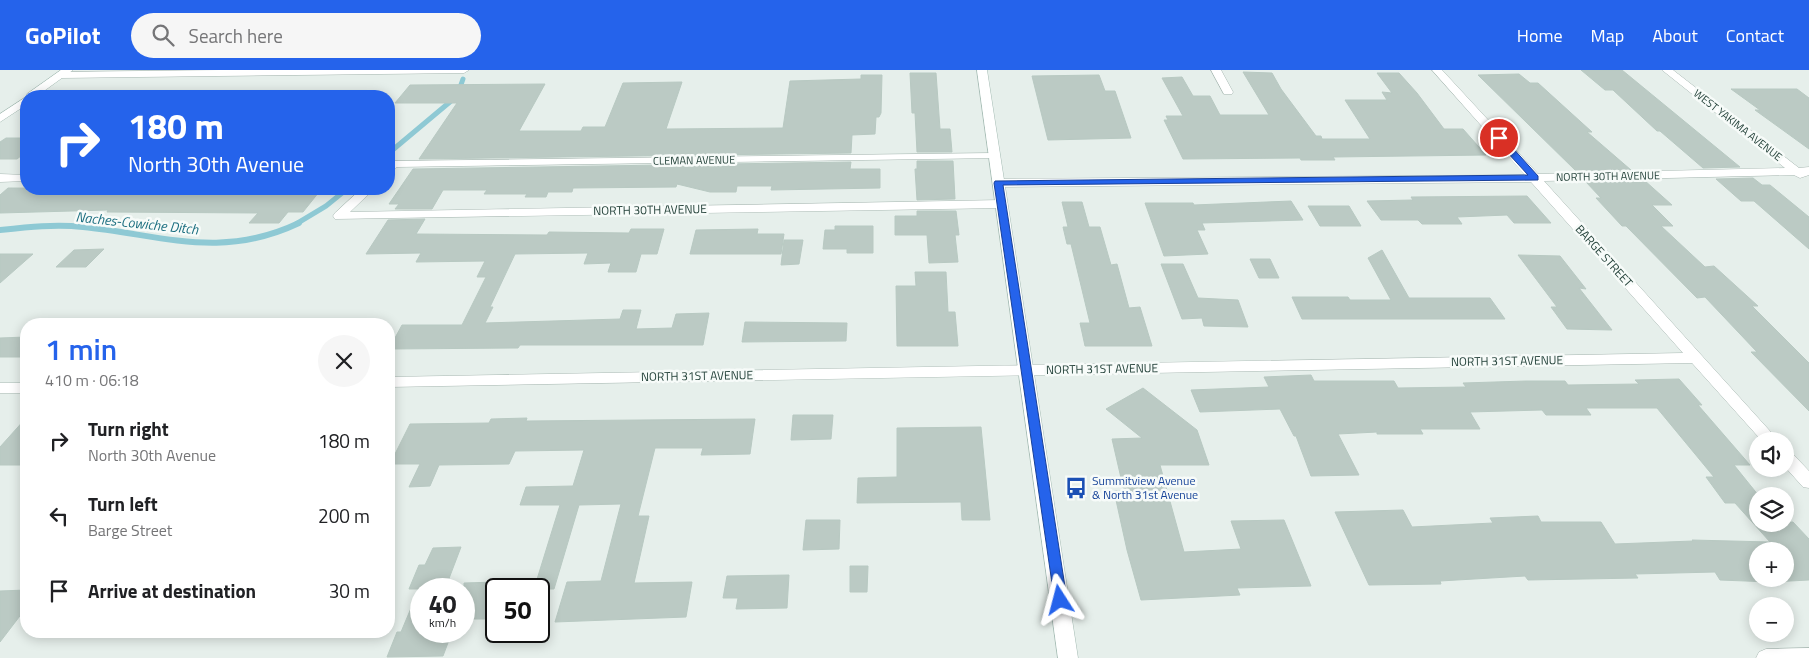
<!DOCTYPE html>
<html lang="en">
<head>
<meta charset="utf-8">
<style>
  body { margin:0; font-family:"Titillium Web",sans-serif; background:#f6f6f6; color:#202124; height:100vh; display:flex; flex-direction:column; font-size:19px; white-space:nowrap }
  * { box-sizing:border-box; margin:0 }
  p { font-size:16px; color:#757577 }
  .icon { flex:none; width:28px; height:28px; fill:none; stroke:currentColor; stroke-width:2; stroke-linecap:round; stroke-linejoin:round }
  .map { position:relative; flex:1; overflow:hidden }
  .side { position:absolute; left:20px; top:248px; width:375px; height:320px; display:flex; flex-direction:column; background:#fff; border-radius:20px; box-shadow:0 2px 12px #0003 }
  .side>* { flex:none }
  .top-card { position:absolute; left:20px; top:20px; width:375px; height:105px; border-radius:20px; box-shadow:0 2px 12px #0003; background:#2563eb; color:#fff; overflow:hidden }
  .buttons { position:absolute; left:1749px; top:362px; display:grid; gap:10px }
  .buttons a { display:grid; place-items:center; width:45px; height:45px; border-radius:50%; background:#fff; box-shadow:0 2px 12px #0003; font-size:25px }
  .speed { position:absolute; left:410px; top:508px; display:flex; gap:10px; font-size:25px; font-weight:700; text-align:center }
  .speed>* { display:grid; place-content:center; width:65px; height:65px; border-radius:50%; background:#fff; box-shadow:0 2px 12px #0003; line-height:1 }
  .speed small { font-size:12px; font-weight:400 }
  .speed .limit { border:2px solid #111; border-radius:8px; background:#fff; color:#111 }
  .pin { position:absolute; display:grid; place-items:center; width:42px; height:42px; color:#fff; margin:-21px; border:2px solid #fff; border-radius:50%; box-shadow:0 1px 5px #0007 }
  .me { position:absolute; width:55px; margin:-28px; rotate:351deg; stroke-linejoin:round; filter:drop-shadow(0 0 4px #0008) }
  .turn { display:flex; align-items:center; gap:18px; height:105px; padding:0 25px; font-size:22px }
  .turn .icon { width:65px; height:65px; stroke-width:2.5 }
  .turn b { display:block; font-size:35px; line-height:42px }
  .round { display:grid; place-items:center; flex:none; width:52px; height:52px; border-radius:26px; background:#f6f6f6 }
  .summary { display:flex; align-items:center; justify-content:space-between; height:85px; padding:0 25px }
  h1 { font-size:30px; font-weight:600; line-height:38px; color:#2563eb }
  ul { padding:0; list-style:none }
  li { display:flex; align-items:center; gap:15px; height:75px; padding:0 25px }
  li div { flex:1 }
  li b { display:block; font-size:19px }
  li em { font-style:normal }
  header { display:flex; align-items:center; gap:30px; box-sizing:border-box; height:70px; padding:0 25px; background:#2563eb; color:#fff }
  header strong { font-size:24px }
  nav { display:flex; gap:28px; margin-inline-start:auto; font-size:18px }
  .search { width:350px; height:45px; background:#f6f6f6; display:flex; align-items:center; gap:12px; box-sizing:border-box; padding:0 18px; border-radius:28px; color:#757577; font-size:19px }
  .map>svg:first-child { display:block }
</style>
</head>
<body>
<header>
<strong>GoPilot</strong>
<div class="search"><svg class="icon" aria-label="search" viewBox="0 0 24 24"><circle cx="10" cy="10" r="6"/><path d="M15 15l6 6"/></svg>Search here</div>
<nav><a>Home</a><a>Map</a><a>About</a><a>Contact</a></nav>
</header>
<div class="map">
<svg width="1809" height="588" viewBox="0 0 1809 588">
  <rect width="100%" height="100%" fill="#e6efeb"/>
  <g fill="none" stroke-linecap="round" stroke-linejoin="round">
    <path stroke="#8ec9d4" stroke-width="5" d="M389,83L457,26L463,9
      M296,154L326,136L347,119"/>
    <path stroke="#8ec9d4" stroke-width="6" d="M0,160C28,157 56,154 83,157C163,165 221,190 299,153"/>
  </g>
  <path fill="#bbcac4" stroke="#b8c9c2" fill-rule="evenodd" d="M1581,0H1622L1740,97L1703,98L1660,61H1657L1613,20H1605Z
    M1243,2L1272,3L1281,19L1316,66H1321L1322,69H1370L1345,30H1387L1382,22L1392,23L1377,3H1399L1417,23L1444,59H1463L1486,85L1333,87L1335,90H1301L1300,88L1183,89L1164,50H1168L1166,46H1183L1162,8L1182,7L1193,26H1210L1220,45H1269Z
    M910,3H936L940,59H950L952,82H917L915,43H912Z
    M1519,4L1530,13H1538L1592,62H1587L1631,100L1576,101L1478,5Z
    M861,5H882L881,43L879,47H876L875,64L852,65L851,83L419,89L457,33H395L410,15L545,14L519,61H581L583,57H605L623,13L682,12L666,59L783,58L790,11L861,9Z
    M1099,5L1105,21H1115L1131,68L1048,70L1032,6Z
    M1731,19H1797L1809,28V79L1755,40H1760Z
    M6,68H26V82L17,89H0V72Z
    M917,91H953L955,129L917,130L915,99H917Z
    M851,92L850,99H880V118L771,120L772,116H737L736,122H710L677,114L676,117L573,118L572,122H548L546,127H525L527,124H484L487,120H443L432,139H395L399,134H389L413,99Z
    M1753,108L1762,115H1770L1809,147V179L1754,131H1741L1716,109Z
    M1644,110L1672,135H1652L1673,156H1661L1705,197L1714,196L1758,236H1752L1809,293V341L1751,282H1757L1705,227L1697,228L1626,156H1622L1596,128H1601L1586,112Z
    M8,118L222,119H267L264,122H319L303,142H288L279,153H249L258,143L107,142L108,140L0,143V125Z
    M1527,126L1551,153H1514L1507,145L1457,147L1462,154H1422L1418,150H1381L1367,131L1413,130L1411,127Z
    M1291,131L1303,150L1202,153L1205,160H1197L1208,184L1164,186L1145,133H1193L1194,135Z
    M1062,132H1082L1089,157H1100L1111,195L1117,194L1129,238L1140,237L1152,276H1085L1080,253H1090L1071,174H1067L1063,157H1068Z
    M1308,136H1349L1361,156H1320Z
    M917,141H956L959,165H955L958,192L929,193L927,165H895V146H917Z
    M425,149L416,164L547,165L549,162L629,163L631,159H664L657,184H641L636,202H608L611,193L584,194L588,183L515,184L490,237H493L485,253L620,249L623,240H641L636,259L672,258L676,244L709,243L703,275H520L518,278L389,279L402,255H462L486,207H477L485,191L416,192L421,183L366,184L388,150Z
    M835,156H873V183H847V179H823L825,160H835Z
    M758,159L757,164H784L781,184H690L696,160Z
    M784,170H803L799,194L781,195Z
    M104,179L86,197H56L74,180Z
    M1382,180L1409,228H1490L1505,249H1302L1292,227H1348L1350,230H1391L1368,188Z
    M0,184H33L0,213Z
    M1518,185L1560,186L1586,219L1579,218L1612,260L1567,259L1551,237H1557Z
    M1250,189H1270L1279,208H1259Z
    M1161,194H1183L1198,228L1238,230L1248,257L1204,256L1202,248L1182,249Z
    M915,202H946L948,242H955L958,276H897L896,216H916Z
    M745,252L847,253L846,271L742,272Z
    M26,267V287H0V268Z
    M1311,305L1314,311H1394L1398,318L1466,317L1463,313L1526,311H1565L1568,315L1639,314L1635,310L1679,309L1702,335H1698L1750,395H1734L1759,426H1758V454L1793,452L1809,469V510L1771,512L1720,510L1715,502L1635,504L1638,508L1528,510L1525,506L1440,511L1441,514L1369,515L1335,442L1403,440L1412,457L1493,453L1490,448L1538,446L1541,452H1601L1615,474L1693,471L1692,470L1770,472L1735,433H1725L1706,407H1714L1657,338H1586L1591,345H1546L1542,340L1470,342L1480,359H1420L1423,364H1377V362L1338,364L1359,405L1311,406L1296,366H1294L1280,339L1200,342L1191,320L1269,317L1264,307ZM1758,481H1785V509H1758Z
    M1143,318L1197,360L1209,395H1160L1184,482L1241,479L1231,451L1284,450L1311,516L1237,518L1240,525L1141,530L1127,480L1114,421H1124L1112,369L1142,368L1106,339Z
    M793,345H833L831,369L791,370Z
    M26,348V395H0V377Z
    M527,348L526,351L755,349L750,384L701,385L703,378H655L638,446H649L634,513L692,512L686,547L555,552L567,512L601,511L621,434L579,435L554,519H534L560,435H520L526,417L573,416L584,380L515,381L509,394L439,395L430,416L409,417L420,394H390L410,354L489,353L491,349Z
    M981,357L990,450H962L961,432L857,433L858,408L897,407V358Z
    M806,450H840L839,479L803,480Z
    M461,477L445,519H421V562H452L443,586L387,587L397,562H401L419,519H409L419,495H425L433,478Z
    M850,496H868L867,522H850Z
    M789,505L787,538L736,539L738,528H723L727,506Z
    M496,512V549H464V513Z
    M26,520V538L0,572V521Z"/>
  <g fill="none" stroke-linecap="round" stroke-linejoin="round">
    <g stroke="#a8b8b2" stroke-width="1">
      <path id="street" d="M220,0H469L464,3L61,8L56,5L61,2Z
        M1211,0H1221L1233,22L1232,24H1224Z
        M1432,0H1442L1538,104L1785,98L1662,0H1673L1799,98L1809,97V105L1800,108L1794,105L1544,111L1779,371H1762L1692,293L389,317V307L1683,283L1531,112L998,117L992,113L998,109L1525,105Z
        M994,83L998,84L1000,86L998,88L397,97L389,102V93L394,91Z
        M0,104L26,105V111L0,112Z
        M361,119H374L350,142L1002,130L1008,134L1002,138L335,149L333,146L335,143Z
        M0,313H26V323H0Z
        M1785,380L1791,382L1809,401V418L1803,417L1785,397Z
        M1809,578V588H1756L1759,582L1766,579Z"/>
    </g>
    <g stroke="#a4bbb3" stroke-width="1">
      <path id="secondary" d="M61,0H73L37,26L26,27L27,24Z
        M977,0H987L1078,588H1058Z
        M26,27V35L0,52V44Z"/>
    </g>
    <use href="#street" fill="#fff" fill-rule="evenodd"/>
    <use href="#secondary" fill="#fff" fill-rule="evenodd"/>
  </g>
  <path fill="#2563eb" stroke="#184099" d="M1496,66H1502L1538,106V110L1003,115L1067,530L1065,534L1060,536L1055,534L994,113L995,111L1528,105L1496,70Z"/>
  <defs>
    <g id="bus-bare" transform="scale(1.725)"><path d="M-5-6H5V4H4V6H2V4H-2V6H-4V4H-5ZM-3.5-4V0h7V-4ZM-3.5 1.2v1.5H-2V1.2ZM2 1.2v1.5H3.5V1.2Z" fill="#1a4fb4" stroke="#f7fbf9" stroke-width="2.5" paint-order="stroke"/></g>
  </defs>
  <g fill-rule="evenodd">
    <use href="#bus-bare" x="1076" y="418"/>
  </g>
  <g text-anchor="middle" stroke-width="5" stroke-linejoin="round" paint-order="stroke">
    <g font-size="11" fill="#24423a" stroke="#f7fbf9">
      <text transform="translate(1738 55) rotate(38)" y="4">WEST YAKIMA AVENUE</text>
      <text transform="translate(694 90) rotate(-1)" y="4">CLEMAN AVENUE</text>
      <text transform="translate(1608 106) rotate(-1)" y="4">NORTH 30TH AVENUE</text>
    </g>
    <g font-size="12" fill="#24423a" stroke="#f7fbf9">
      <text transform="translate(650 140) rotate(-1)" y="4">NORTH 30TH AVENUE</text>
      <text transform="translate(1604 186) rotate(48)" y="4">BARGE STREET</text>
      <text transform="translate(1507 291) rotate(-1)" y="4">NORTH 31ST AVENUE</text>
      <text transform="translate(1102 299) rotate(-1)" y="4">NORTH 31ST AVENUE</text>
      <text transform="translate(697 306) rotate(-1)" y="4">NORTH 31ST AVENUE</text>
    </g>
    <g font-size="12" fill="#164399" stroke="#f7fbf9" text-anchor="start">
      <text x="1092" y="415">Summitview Avenue<tspan x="1092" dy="14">&amp; North 31st Avenue</tspan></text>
    </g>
    <g font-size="14" font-style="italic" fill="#1c6f80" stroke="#f7fbf9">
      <text transform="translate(137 153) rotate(6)" y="5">Naches-Cowiche Ditch</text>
    </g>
  </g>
</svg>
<div class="buttons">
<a><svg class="icon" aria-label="sound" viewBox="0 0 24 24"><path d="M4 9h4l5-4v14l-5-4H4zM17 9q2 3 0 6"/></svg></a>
<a><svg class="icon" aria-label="layers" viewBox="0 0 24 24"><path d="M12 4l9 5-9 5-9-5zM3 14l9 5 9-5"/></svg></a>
<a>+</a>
<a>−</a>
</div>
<div class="speed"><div>40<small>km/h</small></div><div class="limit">50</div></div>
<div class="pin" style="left:1499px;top:68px;background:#d93025"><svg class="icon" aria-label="arrive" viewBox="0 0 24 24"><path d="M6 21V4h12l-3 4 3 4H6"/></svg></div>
<svg class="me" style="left:1060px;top:530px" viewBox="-20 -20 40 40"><path d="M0-17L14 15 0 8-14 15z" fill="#2563eb" stroke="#fff" stroke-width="4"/></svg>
<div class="top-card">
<div class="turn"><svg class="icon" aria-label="right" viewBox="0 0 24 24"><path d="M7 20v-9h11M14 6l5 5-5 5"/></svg><div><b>180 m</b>North 30th Avenue</div></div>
</div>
<section class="side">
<div class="summary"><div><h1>1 min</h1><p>410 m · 06:18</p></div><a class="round"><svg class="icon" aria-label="close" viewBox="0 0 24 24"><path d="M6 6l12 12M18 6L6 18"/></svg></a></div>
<ul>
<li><svg class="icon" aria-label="right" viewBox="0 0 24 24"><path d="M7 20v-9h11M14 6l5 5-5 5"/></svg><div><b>Turn right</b><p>North 30th Avenue</p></div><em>180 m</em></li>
<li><svg class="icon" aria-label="left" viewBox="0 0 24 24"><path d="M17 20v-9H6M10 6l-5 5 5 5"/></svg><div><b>Turn left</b><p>Barge Street</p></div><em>200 m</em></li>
<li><svg class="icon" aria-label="arrive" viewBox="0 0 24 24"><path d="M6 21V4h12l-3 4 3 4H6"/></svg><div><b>Arrive at destination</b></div><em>30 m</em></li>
</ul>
</section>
</div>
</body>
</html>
